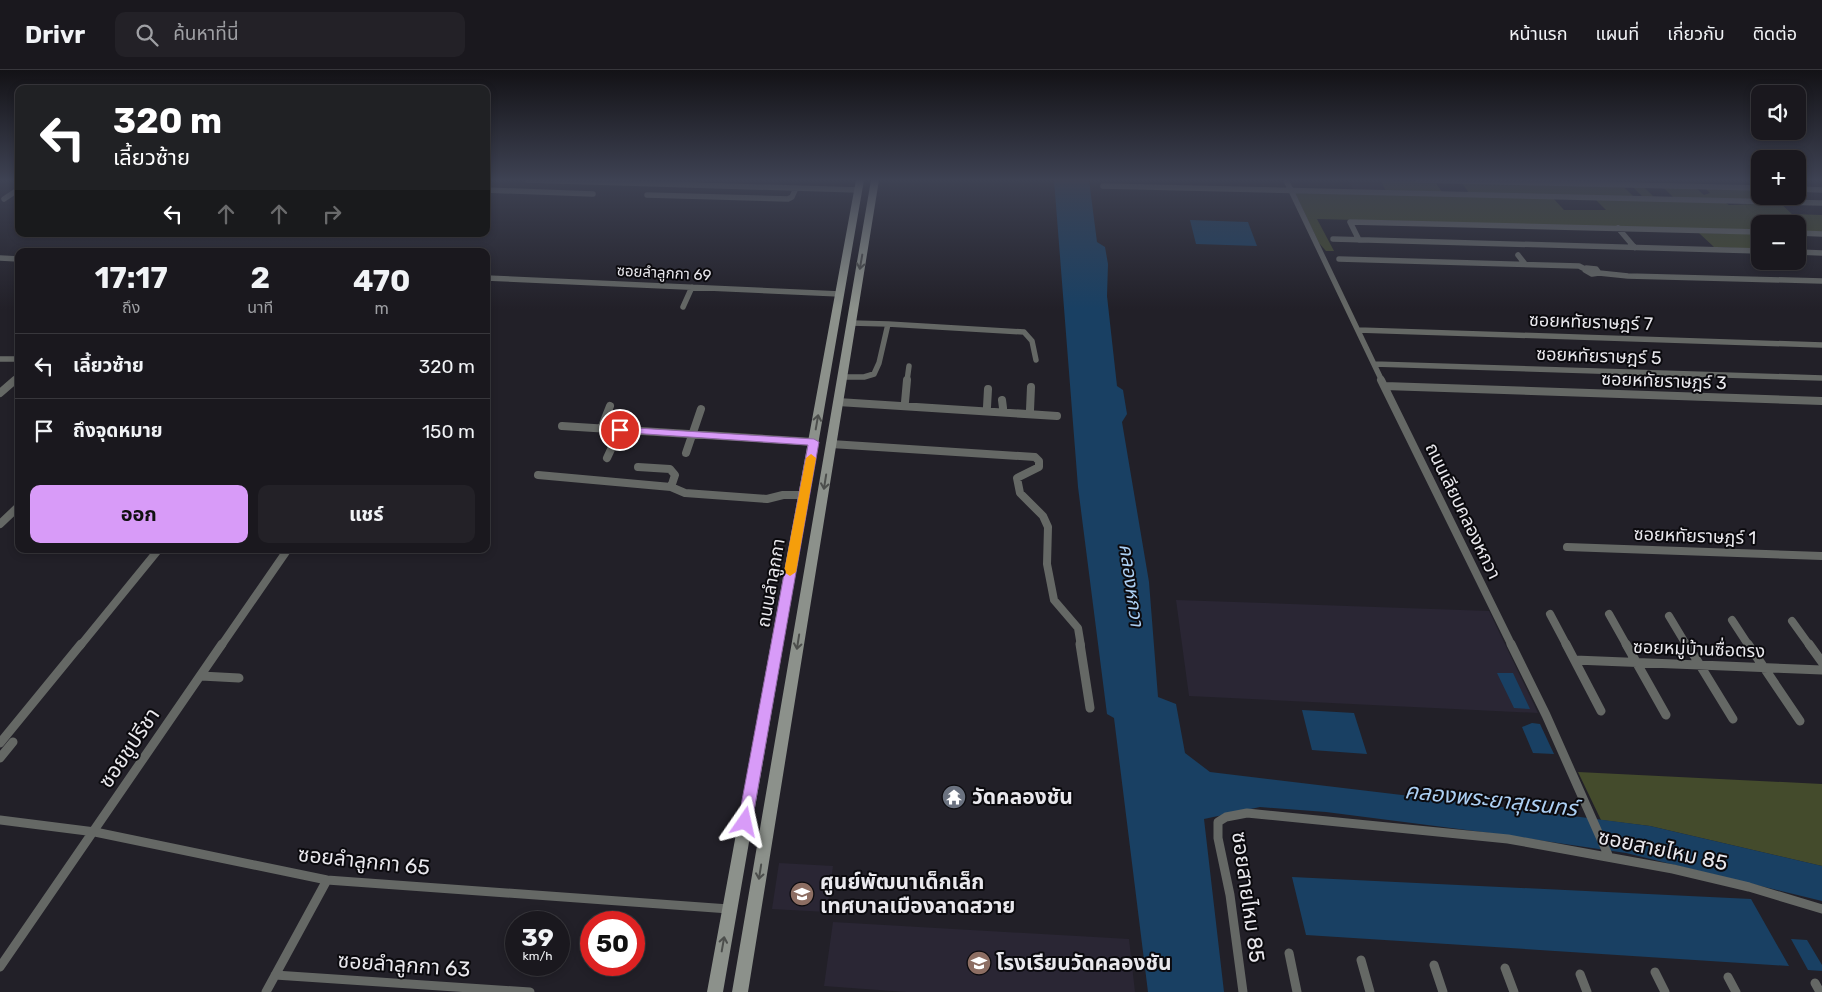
<!DOCTYPE html>
<html lang="th">
<head>
<meta charset="utf-8">
<style>
  body { margin:0; font-family:Rubik,"Noto Sans Thai",sans-serif; background:#232127; color:#f1f3f6; height:100vh; display:flex; flex-direction:column; font-size:19px; white-space:nowrap }
  * { box-sizing:border-box; margin:0 }
  p { font-size:16px; color:#9fa0a4 }
  .icon { flex:none; width:28px; height:28px; fill:none; stroke:currentColor; stroke-width:2; stroke-linecap:round; stroke-linejoin:round }
  .map { position:relative; flex:1; overflow:hidden }
  .drawer { position:absolute; left:15px; top:178px; width:475px; height:305px; display:flex; flex-direction:column; background:#1a181e; border-radius:10px; box-shadow:0 2px 8px #0003,0 0 0 1px #38373c }
  .drawer>* { flex:none }
  .top-card { position:absolute; left:15px; top:15px; width:475px; height:152px; border-radius:10px; box-shadow:0 2px 8px #0003,0 0 0 1px #38373c; background:#202124; color:#fff; overflow:hidden }
  .buttons { position:absolute; left:1751px; top:15px; display:grid; gap:10px }
  .buttons a { display:grid; place-items:center; width:55px; height:55px; border-radius:10px; background:#1a181e; box-shadow:0 2px 8px #0003,0 0 0 1px #38373c; font-size:25px }
  .speed { position:absolute; left:505px; top:841px; display:flex; gap:10px; font-size:25px; font-weight:700; text-align:center }
  .speed>* { display:grid; place-content:center; width:65px; height:65px; border-radius:50%; background:#1a181e; box-shadow:0 2px 8px #0003,0 0 0 1px #38373c; line-height:1 }
  .speed small { font-size:12px; font-weight:400 }
  .speed .limit { border:8px solid #d22; background:#fff; color:#111 }
  .pin { position:absolute; display:grid; place-items:center; width:42px; height:42px; color:#fff; margin:-21px; border:2px solid #fff; border-radius:50%; box-shadow:0 1px 5px #0007 }
  .me { position:absolute; width:55px; margin:-28px; rotate:11deg; stroke-linejoin:round; filter:drop-shadow(0 0 4px #0008) }
  .turn { display:flex; align-items:center; gap:18px; height:105px; padding:0 15px; font-size:22px }
  .turn .icon { width:65px; height:65px; stroke-width:2.5 }
  .turn b { display:block; font-size:35px; line-height:42px }
  .lanes { display:flex; align-items:center; height:48px; padding:0 15px; background:#0003; justify-content:center; gap:25px; direction:ltr }
  .lanes .off { opacity:.35 }
  .eta { display:flex; justify-content:space-evenly; align-items:center; height:85px; text-align:center }
  .eta b { font-size:30px; font-weight:700; line-height:35px }
  .action { display:flex; gap:10px; margin-top:auto; padding:10px 15px }
  .action a { flex:1; height:58px; border-radius:10px; background:#d89bf8; color:#111; font-size:20px; font-weight:700; line-height:58px; text-align:center }
  .action a+a { background:#232127; color:#f1f3f6 }
  ul { padding:0; list-style:none }
  li { display:flex; align-items:center; gap:15px; height:65px; padding:0 15px; border-top:1px solid #38373c }
  li div { flex:1 }
  li b { display:block; font-size:19px }
  li em { font-style:normal }
  header { display:flex; align-items:center; gap:30px; box-sizing:border-box; height:70px; padding:0 25px; background:#1a181e; border-bottom:1px solid #38373c }
  header strong { font-size:24px }
  nav { display:flex; gap:28px; margin-inline-start:auto; font-size:18px }
  .search { width:350px; height:45px; background:#232127; display:flex; align-items:center; gap:12px; box-sizing:border-box; padding:0 18px; border-radius:10px; color:#9fa0a4; font-size:19px }
  .map>svg:first-child { display:block }
</style>
</head>
<body>
<header>
<strong>Drivr</strong>
<div class="search"><svg class="icon" aria-label="search" viewBox="0 0 24 24"><circle cx="10" cy="10" r="6"/><path d="M15 15l6 6"/></svg>ค้นหาที่นี่</div>
<nav><a>หน้าแรก</a><a>แผนที่</a><a>เกี่ยวกับ</a><a>ติดต่อ</a></nav>
</header>
<div class="map">
<svg width="1822" height="922" viewBox="0 0 1822 922">
  <rect width="100%" height="100%" fill="#222028"/>
  <path fill="#2a2634" d="M627,110H780L778,115Z
    M1348,110H1380L1386,121L1354,120Z
    M1176,530L1489,541L1538,643L1189,626Z
    M779,793L833,796L827,842L772,839Z
    M833,852L1129,869L1135,922H906L824,916Z"/>
  <path fill="#444b2c" d="M1380,110L1435,112L1442,122L1386,121Z
    M1461,112L1623,116L1634,127L1469,123Z
    M1633,117H1644L1654,127H1673L1664,118H1696L1704,125L1710,123L1705,118L1760,120V126H1798L1804,132L1643,127Z
    M1295,123L1553,128L1564,140H1606L1595,129L1726,133L1729,135L1780,133L1792,144L1822,145V162L1798,161V154H1760V160L1317,149L1334,181H1326L1319,173Z
    M1699,163L1752,164L1760,171V179L1714,177Z
    M1578,702L1822,714V796L1650,756L1601,750Z"/>
  <path fill="#194063" d="M1054,110H1089L1097,172L1105,177L1108,194L1107,226L1117,316L1123,320L1127,344L1122,352L1149,512L1158,627L1176,634L1185,683L1210,702L1519,739L1650,756L1822,796V831L1626,783L1490,763L1326,742L1260,737L1204,749L1224,922H1148L1114,648L1107,644L1078,417Z
    M1190,150L1248,152L1257,176L1196,174Z
    M1497,603H1513L1530,639L1514,638Z
    M1302,640L1354,643L1367,684L1312,680Z
    M1532,653L1540,654L1554,684L1533,683L1522,657Z
    M1292,807L1751,829L1789,896L1306,865Z
    M1791,869L1807,870L1822,895V901L1808,900Z"/>
  <g fill="none" stroke-linecap="round" stroke-linejoin="round">
    <path stroke="#656865" stroke-width="5.5" d="M528,110L858,120
      M1286,110L1382,311
      M1418,110L1760,118
      M1103,116L1822,133
      M1798,119L1822,120
      M486,120L593,124
      M647,125L788,129L792,127L796,118
      M4,129L19,119
      M1618,158L1635,178
      M1798,163L1822,164
      M1333,169L1760,181
      M1359,170L1350,152L1760,162
      M1798,182L1822,183
      M1518,185L1525,194
      M0,188L19,189
      M1339,189L1579,196L1585,199
      M1586,198L1596,199L1599,203L1592,204L1585,200Z
      M1599,203L1628,206L1822,211
      M486,208L840,224
      M683,237L692,217
      M851,253L888,254
      M1358,260L1822,275
      M0,289H19
      M1374,294L1822,308
      M842,307H864L874,304L879,293L888,254L1024,262L1032,271L1036,290
      M14,311L19,307
      M907,311L909,296"/>
    <path stroke="#656865" stroke-width="8" d="M1381,310L1512,576
      M1385,316L1822,331
      M0,323L15,310
      M1002,330L1003,338
      M838,332L1057,346
      M905,332L907,310
      M987,337L988,319
      M1030,340L1031,317
      M562,356L814,372
      M601,359L610,336
      M831,374L1035,387L1039,391V397L1017,408L1020,423L1043,446L1048,457L1047,494L1054,530L1078,558L1081,576
      M686,383L701,339
      M607,388L620,360
      M638,397L670,399L675,405L671,417
      M538,405L671,417L685,423L767,429L783,425H804
      M0,454L19,436
      M1567,477L1822,486
      M1550,544L1567,576
      M1609,544L1627,576
      M1669,546L1687,576
      M1732,550L1749,576
      M1792,551L1810,576
      M80,576L159,479
      M221,576L288,479"/>
    <path stroke="#656865" stroke-width="9" d="M1080,574L1090,638
      M1511,574L1546,645L1609,787
      M1566,574L1601,641
      M1626,574L1666,645
      M1687,574L1733,649
      M1748,574L1800,651
      M1809,574L1822,592
      M1575,590L1822,600
      M201,606L239,608
      M0,673L81,574
      M0,688L13,672
      M0,750L95,762L327,810L729,839
      M1289,883L1297,922
      M1361,890L1370,922
      M1434,895L1443,922
      M0,897L222,574
      M1505,898L1514,922
      M1655,902L1665,922
      M1580,904L1587,922
      M275,905L530,922
      M1728,907L1736,922
      M1815,913L1820,922
      M266,922L327,810
      M1243,922L1230,825L1218,768V752L1226,747L1247,743L1508,769L1673,799L1749,817L1822,839"/>
    <path fill="#8c918b" fill-rule="evenodd" d="M856,110H864L723,922H707Z
      M871,110H879L748,922H732Z"/>
  </g>
  <defs><path id="oneway-shaft" d="M-6 0H5M1.5-3L5.5 0L1.5 3" fill="none" stroke-width="1.6" stroke-linecap="round" stroke-linejoin="round" transform="scale(1.25)"/></defs>
  <g stroke="#4c4e4c">
    <use href="#oneway-shaft" transform="translate(861 192) rotate(100)"/>
    <use href="#oneway-shaft" transform="translate(817 352) rotate(-80)"/>
    <use href="#oneway-shaft" transform="translate(825 412) rotate(99)"/>
    <use href="#oneway-shaft" transform="translate(798 572) rotate(99)"/>
    <use href="#oneway-shaft" transform="translate(760 802) rotate(99)"/>
    <use href="#oneway-shaft" transform="translate(723 874) rotate(-80)"/>
  </g>
  <linearGradient id="sky" x2="0" y2="1"><stop stop-color="#131216"/><stop offset="0.46" stop-color="#3e4253"/><stop offset="1" stop-color="#3e4253" stop-opacity="0"/></linearGradient>
  <rect width="1822" height="239" fill="url(#sky)"/>
  <path fill="#d89bf8" stroke="#8c65a1" d="M620,357L814,369L819,372L752,752L750,757L745,759L740,757L738,752L808,375L616,362L615,360Z"/>
  <path fill="#f59e0b" d="M811,384L816,388L796,502L790,506L784,502L806,388Z"/>
  <defs>
    <g id="temple-disc" transform="scale(1.25)"><circle r="9.5" fill="#6b7280" stroke="#0b0a0e"/><path d="M0-6L5-2H3V0L6.5 2.5H4V6H1.5V3h-3V6H-4V2.5H-6.5L-3 0V-2H-5Z" fill="#fff"/></g>
    <g id="school-disc" transform="scale(1.25)"><circle r="9.5" fill="#8d6e63" stroke="#0b0a0e"/><path d="M0-5L7-2L0 1L-7-2ZM-4 1L0 2.5L4 1V4Q0 6-4 4Z" fill="#fff"/></g>
  </defs>
  <g fill-rule="evenodd">
    <use href="#temple-disc" x="954" y="727"/>
    <use href="#school-disc" x="802" y="824"/>
    <use href="#school-disc" x="979" y="893"/>
  </g>
  <g text-anchor="middle" stroke-width="4" stroke-linejoin="round" paint-order="stroke">
    <g font-size="15" fill="#e9e8ed" stroke="#0b0a0e">
      <text transform="translate(664 203) rotate(3)" y="5">ซอยลำลูกกา 69</text>
    </g>
    <g font-size="18" fill="#e9e8ed" stroke="#0b0a0e">
      <text transform="translate(1591 252) rotate(2)" y="6">ซอยหทัยราษฎร์ 7</text>
      <text transform="translate(1599 286) rotate(2)" y="6">ซอยหทัยราษฎร์ 5</text>
      <text transform="translate(1664 311) rotate(2)" y="6">ซอยหทัยราษฎร์ 3</text>
      <text transform="translate(1463 441) rotate(64)" y="6">ถนนเลียบคลองหกวา</text>
      <text transform="translate(1695 466) rotate(2)" y="6">ซอยหทัยราษฎร์ 1</text>
      <text transform="translate(771 513) rotate(-80)" y="6">ถนนลำลูกกา</text>
      <text transform="translate(1699 579) rotate(2)" y="6">ซอยหมู่บ้านซื่อตรง</text>
    </g>
    <g font-size="19" font-style="italic" fill="#accff3" stroke="#0b0a0e">
      <text transform="translate(1132 515) rotate(82)" y="7">คลองหกวา</text>
    </g>
    <g font-size="21" fill="#e9e8ed" stroke="#0b0a0e">
      <text transform="translate(129 678) rotate(-56)" y="7">ซอยชูปรีชา</text>
      <text transform="translate(1663 780) rotate(12)" y="7">ซอยสายไหม 85</text>
      <text transform="translate(364 791) rotate(6)" y="7">ซอยลำลูกกา 65</text>
      <text transform="translate(1248 827) rotate(82)" y="7">ซอยสายไหม 85</text>
      <text transform="translate(404 895) rotate(4)" y="7">ซอยลำลูกกา 63</text>
    </g>
    <g font-size="21" font-weight="bold" fill="#e9e8ed" stroke="#0b0a0e" text-anchor="start">
      <text x="972" y="734">วัดคลองชัน</text>
      <text x="820" y="819">ศูนย์พัฒนาเด็กเล็ก<tspan x="820" dy="24">เทศบาลเมืองลาดสวาย</tspan></text>
      <text x="996" y="900">โรงเรียนวัดคลองชัน</text>
    </g>
    <g font-size="22" font-style="italic" fill="#accff3" stroke="#0b0a0e">
      <text transform="translate(1491 729) rotate(6)" y="8">คลองพระยาสุเรนทร์</text>
    </g>
  </g>
</svg>
<div class="buttons">
<a><svg class="icon" aria-label="sound" viewBox="0 0 24 24"><path d="M4 9h4l5-4v14l-5-4H4zM17 9q2 3 0 6"/></svg></a>
<a>+</a>
<a>−</a>
</div>
<div class="speed"><div>39<small>km/h</small></div><div class="limit">50</div></div>
<div class="pin" style="left:620px;top:360px;background:#d93025"><svg class="icon" aria-label="arrive" viewBox="0 0 24 24"><path d="M6 21V4h12l-3 4 3 4H6"/></svg></div>
<svg class="me" style="left:745px;top:752px" viewBox="-20 -20 40 40"><path d="M0-17L14 15 0 8-14 15z" fill="#d89bf8" stroke="#fff" stroke-width="4"/></svg>
<div class="top-card">
<div class="turn"><svg class="icon" aria-label="left" viewBox="0 0 24 24"><path d="M17 20v-9H6M10 6l-5 5 5 5"/></svg><div><b>320 m</b>เลี้ยวซ้าย</div></div>
<div class="lanes"><svg class="icon" aria-label="left" viewBox="0 0 24 24"><path d="M17 20v-9H6M10 6l-5 5 5 5"/></svg><svg class="icon off" aria-label="ahead" viewBox="0 0 24 24"><path d="M12 20V5M6 11l6-6 6 6"/></svg><svg class="icon off" aria-label="ahead" viewBox="0 0 24 24"><path d="M12 20V5M6 11l6-6 6 6"/></svg><svg class="icon off" aria-label="right" viewBox="0 0 24 24"><path d="M7 20v-9h11M14 6l5 5-5 5"/></svg></div>
</div>
<section class="drawer">
<div class="eta">
<div><b>17:17</b><p>ถึง</p></div>
<div><b>2</b><p>นาที</p></div>
<div><b>470</b><p>m</p></div>
</div>
<ul>
<li><svg class="icon" aria-label="left" viewBox="0 0 24 24"><path d="M17 20v-9H6M10 6l-5 5 5 5"/></svg><div><b>เลี้ยวซ้าย</b></div><em>320 m</em></li>
<li><svg class="icon" aria-label="arrive" viewBox="0 0 24 24"><path d="M6 21V4h12l-3 4 3 4H6"/></svg><div><b>ถึงจุดหมาย</b></div><em>150 m</em></li>
</ul>
<div class="action"><a>ออก</a><a>แชร์</a></div>
</section>
</div>
</body>
</html>
